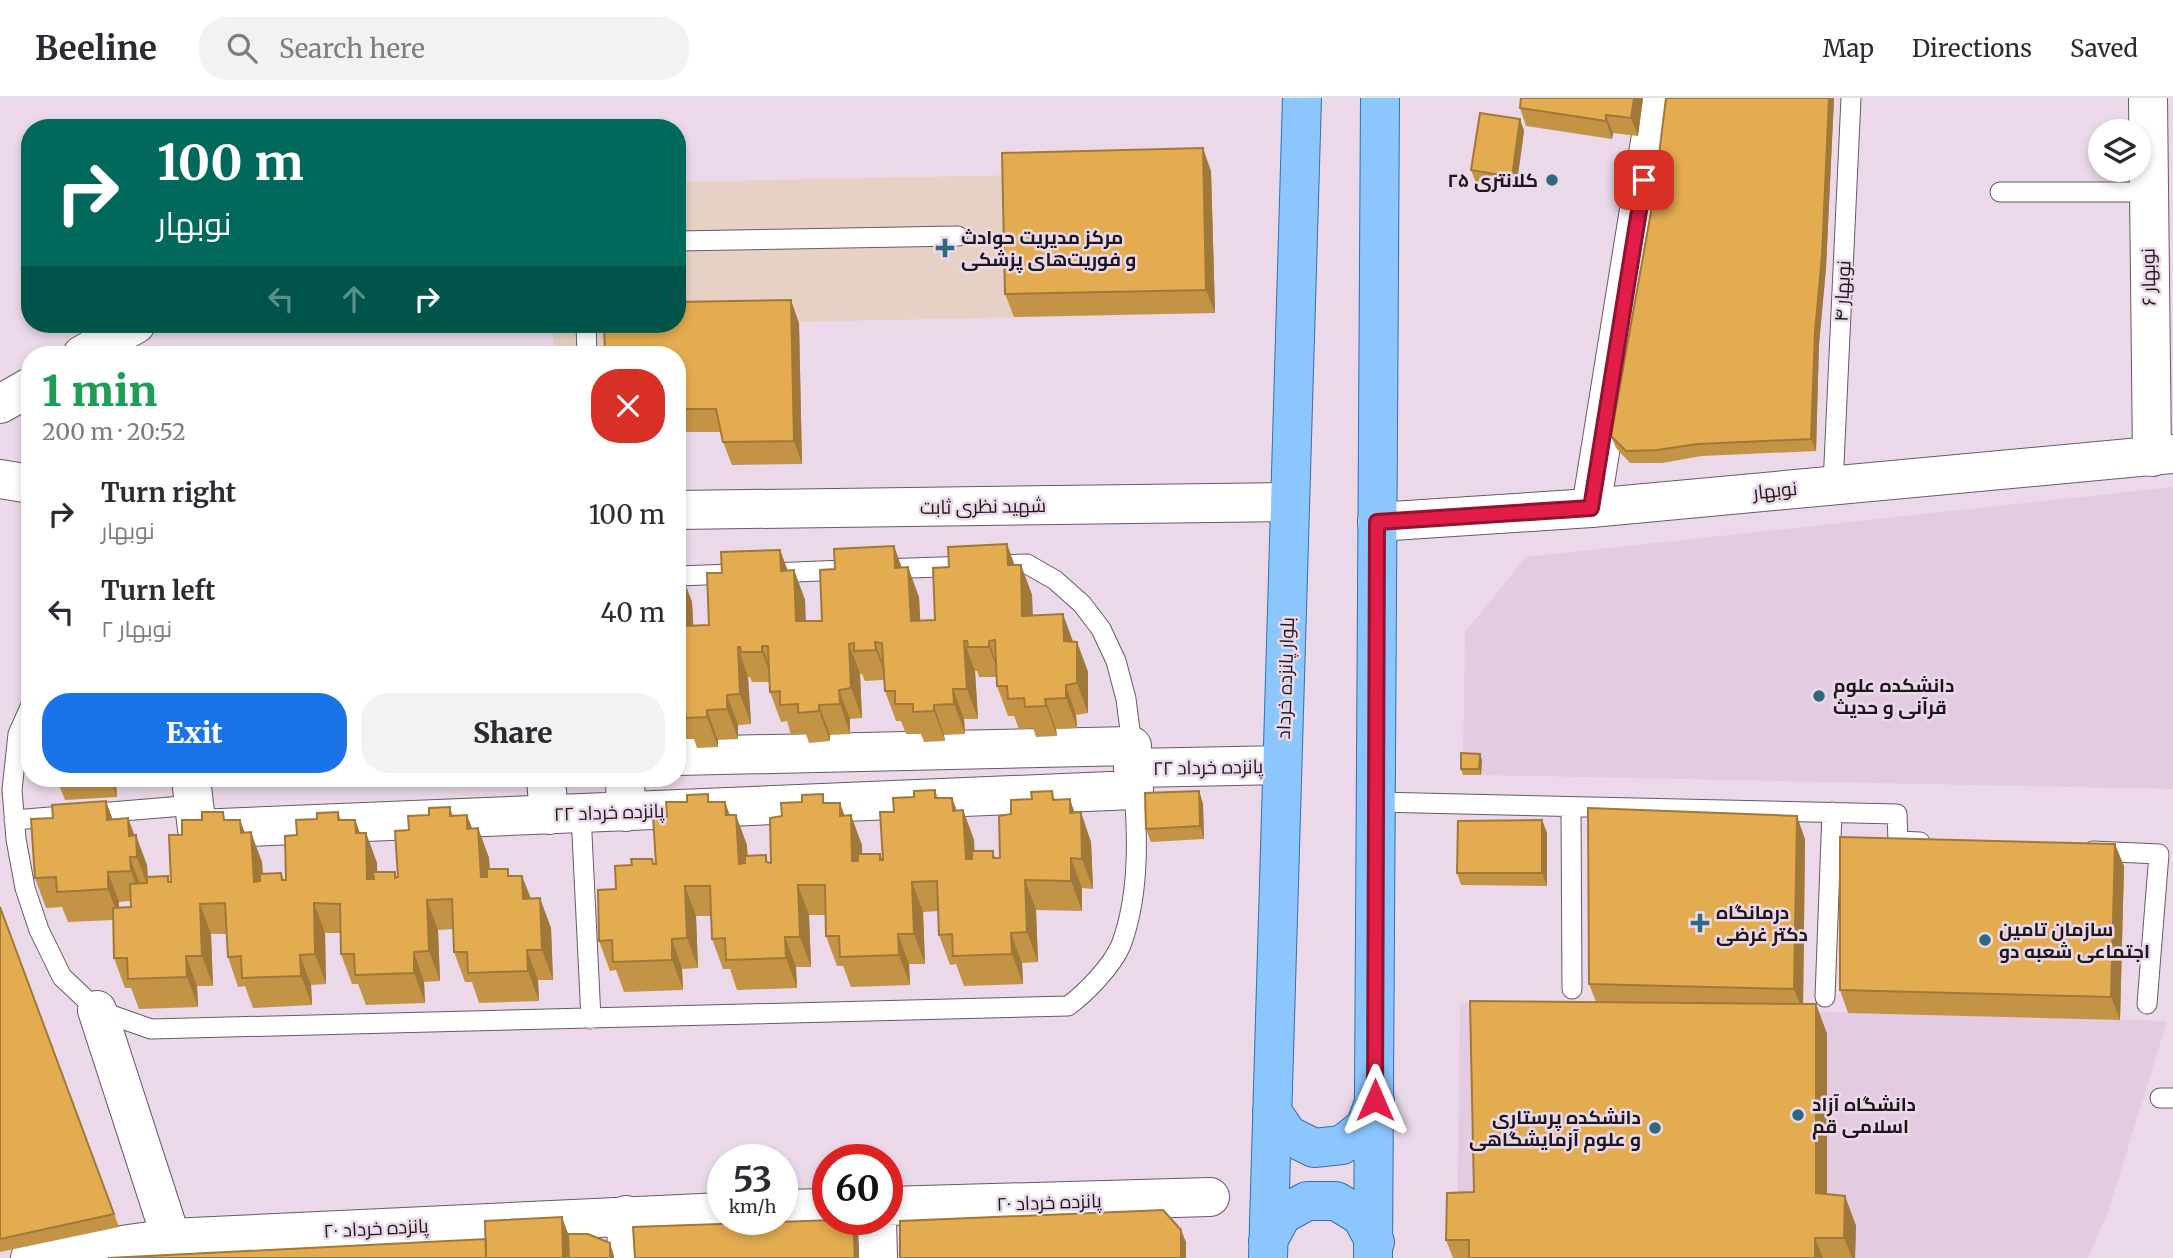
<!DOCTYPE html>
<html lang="en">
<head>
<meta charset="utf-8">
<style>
  body { margin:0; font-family:Merriweather,Cairo,serif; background:#f2f2f3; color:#2b2b33; height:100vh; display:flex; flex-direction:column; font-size:26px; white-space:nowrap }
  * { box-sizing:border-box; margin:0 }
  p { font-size:23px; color:#7c7c81 }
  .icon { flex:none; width:38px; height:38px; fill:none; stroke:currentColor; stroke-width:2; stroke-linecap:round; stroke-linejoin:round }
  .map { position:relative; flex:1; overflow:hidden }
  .details { position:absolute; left:21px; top:248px; width:665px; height:441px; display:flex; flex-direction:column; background:#fff; border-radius:28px; box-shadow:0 4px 10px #0003 }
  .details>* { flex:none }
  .hud { position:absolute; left:21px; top:21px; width:665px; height:214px; border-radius:28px; box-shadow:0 4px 10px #0003; background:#00695c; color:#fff; overflow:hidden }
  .fabs { position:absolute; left:2088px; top:21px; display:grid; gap:14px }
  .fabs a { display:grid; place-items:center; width:63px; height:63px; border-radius:50%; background:#fff; box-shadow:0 4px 10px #0003; font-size:35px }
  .speed { position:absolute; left:707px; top:1046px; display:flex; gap:14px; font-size:35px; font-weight:700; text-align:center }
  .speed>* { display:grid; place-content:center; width:91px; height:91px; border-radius:50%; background:#fff; box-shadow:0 4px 10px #0003; line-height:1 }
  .speed small { font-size:18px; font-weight:400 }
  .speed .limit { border:10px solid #d22; background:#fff; color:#111 }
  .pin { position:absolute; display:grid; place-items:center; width:60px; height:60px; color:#fff; margin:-30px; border-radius:14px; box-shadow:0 4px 10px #0006 }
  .me { position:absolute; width:77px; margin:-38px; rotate:0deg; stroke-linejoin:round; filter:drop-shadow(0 0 5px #0008) }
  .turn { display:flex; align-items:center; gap:24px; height:147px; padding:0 21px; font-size:32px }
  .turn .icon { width:91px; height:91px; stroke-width:2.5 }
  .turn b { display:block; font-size:49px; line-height:60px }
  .lanes { display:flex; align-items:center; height:66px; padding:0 21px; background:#0003; justify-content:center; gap:35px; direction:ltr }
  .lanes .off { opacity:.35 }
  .round { display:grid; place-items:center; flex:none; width:74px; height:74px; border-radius:28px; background:#f2f2f3 }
  .head { display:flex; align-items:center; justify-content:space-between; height:119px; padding:0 21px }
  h1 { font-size:42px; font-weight:800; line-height:52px; color:#1e9e55 }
  .primary-button { display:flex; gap:14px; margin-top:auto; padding:14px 21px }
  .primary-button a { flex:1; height:80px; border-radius:28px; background:#1a73e8; color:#fff; font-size:28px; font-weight:800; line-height:80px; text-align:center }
  .primary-button a+a { background:#f2f2f3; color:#2b2b33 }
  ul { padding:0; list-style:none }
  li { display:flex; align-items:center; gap:21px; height:98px; padding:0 21px }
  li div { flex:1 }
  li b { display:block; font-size:26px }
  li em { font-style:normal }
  header { display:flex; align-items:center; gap:42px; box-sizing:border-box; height:98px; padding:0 35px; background:#fff; border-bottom:2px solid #e1e1e2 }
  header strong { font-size:33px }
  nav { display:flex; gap:38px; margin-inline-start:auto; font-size:24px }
  .search { width:490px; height:63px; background:#f2f2f3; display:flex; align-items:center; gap:18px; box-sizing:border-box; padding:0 24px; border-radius:28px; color:#7c7c81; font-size:26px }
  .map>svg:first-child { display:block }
</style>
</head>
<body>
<header>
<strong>Beeline</strong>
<div class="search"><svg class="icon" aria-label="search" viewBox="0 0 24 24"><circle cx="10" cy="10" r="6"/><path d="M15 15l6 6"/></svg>Search here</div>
<nav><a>Map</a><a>Directions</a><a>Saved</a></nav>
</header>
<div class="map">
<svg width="2173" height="1160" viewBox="0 0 2173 1160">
  <rect width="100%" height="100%" fill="#ebd9e9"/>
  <path fill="#e3cbe1" d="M2173,389V691L1481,677L1482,662H1463L1465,534L1526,459Z
    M1460,905L2167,923L2109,1111L2088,1160H1457Z"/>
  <path fill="#e7d1c4" d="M1211,73L1215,215L612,228L613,257H554L553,226H677V84Z"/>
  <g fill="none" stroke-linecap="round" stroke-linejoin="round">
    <g stroke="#685966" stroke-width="21">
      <path id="service" d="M2000,94H2147
        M677,143L958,138
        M586,226L587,257
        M1833,387L1851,0
        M882,471L1027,466L1055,482L1082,506L1101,531L1116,563L1126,601L1132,648
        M771,475L845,472
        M677,478L733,476
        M30,609L18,636L12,692L16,741L25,790L39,832L62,879L97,912L151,931L1068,908C1086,895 1112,868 1121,847C1139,799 1138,742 1134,692
        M1376,704L1897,716L1898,743L1920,744
        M1571,709L1572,891
        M581,716L591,921
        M14,722L195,707
        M2093,753L2159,756L2147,906
        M1825,899L1832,714
        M2160,1000H2173"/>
    </g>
    <g stroke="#685966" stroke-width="40">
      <path id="minor" d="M2148,0L2152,359
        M82,257L136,226
        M0,306L30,289
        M0,381L30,386
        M1591,410L1657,0
        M677,412L1290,404
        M1134,670L1282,667
        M191,681L197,731L1134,692L1132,648L677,658
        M546,681L549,717
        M625,681L626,714
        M97,912L171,1140
        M887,1108L1210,1099
        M782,1111L828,1110
        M626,1117L627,1160
        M877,1122L878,1160
        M30,1160L171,1140L723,1114"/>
    </g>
    <g stroke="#685966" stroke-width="40">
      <path id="tertiary" d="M1377,424L1591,410L2173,356"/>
    </g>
    <g stroke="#3270af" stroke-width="40">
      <path id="primary" d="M1272,1013L1288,1037L1314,1050L1342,1047L1365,1029L1375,1002
        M1268,1143L1282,1117L1307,1103H1336L1361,1118L1375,1144
        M1268,1160L1302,0
        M1373,1160L1380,0"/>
    </g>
    <use href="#service" stroke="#fff" stroke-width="19"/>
    <use href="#minor" stroke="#fff" stroke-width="38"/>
    <use href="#tertiary" stroke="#fff" stroke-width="38"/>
    <use href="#primary" stroke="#8bc6fe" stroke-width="38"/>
  </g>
  <path fill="#c49446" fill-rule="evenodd" d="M1521,0H1643L1638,38L1613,35L1612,41L1526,28L1520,10Z
    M1666,0H1834L1826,170L1819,246L1816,353L1702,358L1662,365H1630L1616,350L1611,338L1654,97Z
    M1520,21L1524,33L1516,91L1476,85L1471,72Z
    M1211,73L1215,215L1014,219L1005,196Z
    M799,225L802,366L732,367L723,344L721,334H677V257Z
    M894,448L901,470L919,499L920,523L935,522L1015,467H1021L1032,497L1033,517L1073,544H1077L1088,574V615L1076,617L1077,630L1056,631L1057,638L1036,639L1033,630L1019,631L1014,618H1008L997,588L996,579H979L977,573H975L978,621H964L965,636L944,637L945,643L924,644L921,636H906L901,623H896L885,593L884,582L865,583L862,576H860L862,620L850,621V636L830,637V643L809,645L806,636L791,637L787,623L781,624L770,594V584H752L750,579H748L751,626L738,627V641L718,642V649L697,650L694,641H680L677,634V474L692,504L693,528L709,527L722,475L780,452L788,473L794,472L805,502L806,523H822L835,471Z
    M1482,662L1481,677H1463L1461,671Z
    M41,681H139L116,682L117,699L65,702L59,687L43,688Z
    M935,692L938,700H952L957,713L963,712L974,742V753H993L995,760H1000L1011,716L1032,701L1052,693L1055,702L1070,701L1074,714L1091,744L1093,791L1082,790V813L1036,812L1038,864L1022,865L1023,886L964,888L956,866L950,867L939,837L938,813L923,814L925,866H909L910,887L851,889L843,868H837L826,838L825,817H809L811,869H796L797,890L737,892L730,871H723L712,841L711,818H696L698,870L682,871L683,892L624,894L616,872L610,873L599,843L616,791L632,767L656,766L667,719L710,704L730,717L747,747V758L766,757L768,765H771L782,718L826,705L844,717L862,747V756H880L883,762L894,714L914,699Z
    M1199,693L1203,706L1204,741L1151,744L1146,731Z
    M450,709L453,718L467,717L472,730H478L489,760L490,771L510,778H522L531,800L551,830L553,882H538L539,903L479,905L472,884H465L454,854L453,831L438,832L440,883L424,884L425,905L366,907L358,886H352L341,856L340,835H325L326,886L311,887L312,907L253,910L245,888L238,889L228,859L226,836H211L213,888H197L198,909L139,911L131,890H125L114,860L113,822L68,824L62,809L46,810L35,780L112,721L128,720L147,767L148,779L171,784L182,737L226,722H240L245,735L262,764L263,776L281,775L284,782H286L297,737L317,721L338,714L341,722H355L360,735H366L377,765V774H395L397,780L398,779L409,732L429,717ZM130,803L131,809L119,810V804Z
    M1542,722L1547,735V788L1461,787L1457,775Z
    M1805,741L1803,906H1816L1827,936V1096L1845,1098L1856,1128L1855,1160H1453L1446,1142L1474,1094L1596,904L1589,886Z
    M2124,768L2120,922L1848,915L1840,892Z
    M0,809L119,1129L0,1154Z"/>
  <path fill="#a07839" d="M1634,0H1643L1638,38L1631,20Z
    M1829,0H1834L1826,170L1819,246L1816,353L1811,341L1815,234Z
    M1606,17L1613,35L1612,41L1606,23Z
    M1520,21L1524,33L1516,91L1512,79Z
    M1203,50L1211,73L1215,215L1206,192Z
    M791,202L799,225L802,366L794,343Z
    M1007,446L1018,476L1008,467Z
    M894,448L905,478L895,470Z
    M780,452L791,482L781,473Z
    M1021,467L1032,497L1033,548L1022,518Z
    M908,469L919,499L922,553L911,523Z
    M794,472L805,502L806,553L796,523Z
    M681,474L692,504L695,558L684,528Z
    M1063,516L1074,546L1064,543Z
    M964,543L975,573L978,621L967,591Z
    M989,543L999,573L1000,579L989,549Z
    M875,544L886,574L887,582L876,552Z
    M1077,544L1088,574V615L1077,585Z
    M849,546L860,576L862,620L851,590Z
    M762,548L773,578V584L762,554Z
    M738,549L748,579L751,626L740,596Z
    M1066,587L1076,617L1077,630L1066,600Z
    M953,591L964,621L965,636L954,606Z
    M839,592L850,621V636L840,606Z
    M727,597L738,627V641L727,611Z
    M1045,601L1056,631L1057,638L1046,608Z
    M819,607L830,637V643L819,613Z
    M934,607L944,637L945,643L934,613Z
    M707,612L718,642V649L707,619Z
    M1480,656L1482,662L1481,677L1479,671Z
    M110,681H115L117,699Z
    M1199,693L1203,706L1204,741L1200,728Z
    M952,700L963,730L953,713Z
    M1070,701L1080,731L1070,715Z
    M106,703L117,733L107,722Z
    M725,704L736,734L726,717Z
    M840,705L851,735L840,718Z
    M963,712L974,742L977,791L966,761Z
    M1081,714L1091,744L1093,791L1082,761Z
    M467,717L478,747L467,731Z
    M736,717L747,747L750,796L739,766Z
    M851,717L862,747L863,793L852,763Z
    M1797,718L1805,741L1803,914L1794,891Z
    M128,720L136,744V737L147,767L148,789L129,738Z
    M240,722L251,752L241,735Z
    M355,722L366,752L356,735Z
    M1542,722L1547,735V788L1542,775Z
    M478,730L489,760L492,809L481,779Z
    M251,734L262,764L265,814L254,784Z
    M366,735L377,765L378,811L367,781Z
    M2115,746L2124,768L2120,922L2111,899Z
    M130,759L141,789L142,803L131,773Z
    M1071,760L1082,790V813L1071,783Z
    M108,774L119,804V821L108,791Z
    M522,778L533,808L523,801Z
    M1025,782L1036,812L1038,864L1027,834Z
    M912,784L923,814L925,866L914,836Z
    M798,787L809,817L811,869L800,839Z
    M685,788L696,818L698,870L687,840Z
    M540,800L551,830L553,882L542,852Z
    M427,802L438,832L440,883L429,853Z
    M314,805L325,835L326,886L315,856Z
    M200,806L211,836L213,888L202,858Z
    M1011,835L1022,865L1023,886L1012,856Z
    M898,836L909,866L910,887L899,857Z
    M785,839L796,869L797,890L786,860Z
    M672,841L682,871L683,892L672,862Z
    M527,852L538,882L539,903L528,873Z
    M414,854L424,884L425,905L414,875Z
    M300,857L311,887L312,907L301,878Z
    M186,858L197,888L198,909L187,879Z
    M1816,906L1827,936V1125L1816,1095Z
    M1845,1098L1856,1128L1855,1160H1852L1844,1140Z
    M562,1119L573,1149V1160H563Z
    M853,1122L857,1133L859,1160H855Z
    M1181,1132L1186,1144V1160H1181Z
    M1815,1140L1823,1160H1815Z
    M610,1145L614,1158V1160H610Z"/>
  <path fill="#e4ac51" stroke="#a07839" stroke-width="2" d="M1521,0H1634L1631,20L1606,17V23L1520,10Z
    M1666,0H1829L1822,157L1815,234L1811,341L1698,346L1657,352L1626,353L1611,338L1654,97Z
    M1480,15L1520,21L1512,79L1471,72Z
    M1203,50L1206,192L1005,196L1002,55Z
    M791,202L794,343L723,344L716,311H677V257H605L604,226H677V204Z
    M1007,446L1008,467H1021L1022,518L1063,516L1064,543L1077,544V585L1066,587V600L1045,601L1046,608L1025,609L1024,600L1008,601L1007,588H997L995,542L989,543V549H968L967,543H964L967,591H953L954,606L934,607V613L913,614V606H895V593H885L882,545L875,544L876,552L854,553V545L849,546L851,590L839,592L840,606L819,607V613L798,615V606L780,607V593L770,594L768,548H762V554H741L740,549H738L740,596L727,597V611L707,612V619L686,620L685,611H677V474H681L684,528L709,527L707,475H722L721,454L780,452L781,473L794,472L796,523H822L820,472L835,471L834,451L894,448L895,470L908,469L911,523L935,522L933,470L949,469L948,449Z
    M1461,655L1480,656L1479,671H1461Z
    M935,692V700H952L953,713L963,712L966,761H972V753H993V760H1000L999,718L1011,716V702L1032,701L1031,694L1052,693L1053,702L1070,701V715L1081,714L1082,761L1071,760V783L1025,782L1027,834L1011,835L1012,856L953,858L952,836L939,837L937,783L912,784L914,836H898L899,857L840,859L839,838H826L825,787H798L800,839H785L786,860L726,862L725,840L712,841L710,788H685L687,840L672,841V862L613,864L612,842L599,843L598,792L616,791L615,768L632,767L631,761H652L653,766H656L653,719H667L666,704H687V697L708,696V704H725L726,717H736L739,766L745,765V758L766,757V764L771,765L770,720L782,718L781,705L802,704V697L823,696V705H840V718L851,717L852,763H858V756H880V762H883L880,714H894L893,700L914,699V693Z
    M1199,693L1200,728L1146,731L1145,695Z
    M106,703L107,722L128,720L129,738L136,737L137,759H130L131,773L108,774V791L57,794L56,779L35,780L31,721L53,720L52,707Z
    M450,709V718L467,717V731L478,730L481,779H487V771H508V778H522L523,801L540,800L542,852H527L528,873L468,875L467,854H454L452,801L427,802L429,853L414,854V875L355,877L354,856H341L340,806L314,805L315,856L300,857L301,878L242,880L241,858L228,859L225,805L200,806L202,858H186L187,879L128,881L127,860H114L113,810L131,809L130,786L147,785V779L168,778V784H171L169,737H182V722H202V714H223L224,722H240L241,735L251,734L254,784L260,783V776L281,775L282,782H286L285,738L297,737L296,722L317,721V715L338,714V722H355L356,735H366L367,781H374L373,774H395V780L398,779L395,733L409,732L408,718L429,717V710Z
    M1588,710L1797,718L1794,891L1589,886Z
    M1542,722V775H1457L1458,723Z
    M1840,739L2115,746L2111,899L1840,892Z
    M0,809L114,1116L0,1141Z
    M1470,903L1816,906V1095L1845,1098L1844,1140H1815V1160H1469V1142H1446L1447,1095L1474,1094Z
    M1163,1112L1181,1132V1160H900V1123Z
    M562,1119L563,1160H486L485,1123Z
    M835,1122H853L855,1160H635L633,1129Z
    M568,1136H588L610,1145V1160H569Z
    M486,1141V1160H108Z"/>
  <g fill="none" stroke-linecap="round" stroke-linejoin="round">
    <g stroke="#92132f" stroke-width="18">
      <path id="route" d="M1375,1002L1377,424L1591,410L1644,82"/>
    </g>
    <use href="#route" stroke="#e11d48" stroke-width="12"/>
  </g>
  <g fill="#2f6881" stroke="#ebd9e9" stroke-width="2.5">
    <circle cx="1552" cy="82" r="7"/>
    <path d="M941.5 139.5h7v7h7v7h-7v7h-7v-7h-7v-7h7z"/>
    <circle cx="1819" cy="598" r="7"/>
    <path d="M1696.5 814.5h7v7h7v7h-7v7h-7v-7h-7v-7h7z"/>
    <circle cx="1985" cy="842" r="7"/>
    <circle cx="1798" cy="1017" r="7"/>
    <circle cx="1655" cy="1030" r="7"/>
  </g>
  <g text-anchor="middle" stroke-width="5" stroke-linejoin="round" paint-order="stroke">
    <g font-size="19" font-weight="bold" fill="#1d171d" stroke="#ebd9e9" text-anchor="start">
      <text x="1538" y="89" text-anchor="end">کلانتری ۲۵</text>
      <text x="961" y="146">مرکز مدیریت حوادث<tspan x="961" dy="22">و فوریت‌های پزشکی</tspan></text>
      <text x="1833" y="594">دانشکده علوم<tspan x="1833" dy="22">قرآنی و حدیث</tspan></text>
      <text x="1716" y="821">درمانگاه<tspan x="1716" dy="22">دکتر غرضی</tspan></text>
      <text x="1999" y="838">سازمان تامین<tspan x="1999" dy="22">اجتماعی شعبه دو</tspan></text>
      <text x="1812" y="1013">دانشگاه آزاد<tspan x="1812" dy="22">اسلامی قم</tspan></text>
      <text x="1641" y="1026" text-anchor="end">دانشکده پرستاری<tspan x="1641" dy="22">و علوم آزمایشگاهی</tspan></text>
    </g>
    <g font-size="19" fill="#1d171d" stroke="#ebd9e9">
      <text transform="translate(2148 179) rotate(-91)" y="7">نوبهار ۶</text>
      <text transform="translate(1842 193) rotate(-87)" y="7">نوبهار ۴</text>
      <text transform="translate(1775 392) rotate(-6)" y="7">نوبهار</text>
      <text transform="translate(983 408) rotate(-1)" y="7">شهید نظری ثابت</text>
      <text transform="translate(1285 580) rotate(-88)" y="7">بلوار پانزده خرداد</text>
      <text transform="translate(1208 669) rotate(-1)" y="7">پانزده خرداد ۲۲</text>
      <text transform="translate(609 714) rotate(-2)" y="7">پانزده خرداد ۲۲</text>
      <text transform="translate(1049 1104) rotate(-2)" y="7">پانزده خرداد ۲۰</text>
      <text transform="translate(376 1130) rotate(-3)" y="7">پانزده خرداد ۲۰</text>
    </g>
  </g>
</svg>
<div class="fabs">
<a><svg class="icon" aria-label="layers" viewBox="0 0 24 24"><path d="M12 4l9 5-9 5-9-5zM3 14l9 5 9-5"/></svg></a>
</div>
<div class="speed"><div>53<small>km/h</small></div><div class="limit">60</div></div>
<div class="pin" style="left:1644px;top:82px;background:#d93025"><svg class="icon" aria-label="arrive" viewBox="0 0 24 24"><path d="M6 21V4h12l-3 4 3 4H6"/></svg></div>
<svg class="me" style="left:1375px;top:1002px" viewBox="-20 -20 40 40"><path d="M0-17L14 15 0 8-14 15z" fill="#e11d48" stroke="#fff" stroke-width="4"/></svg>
<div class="hud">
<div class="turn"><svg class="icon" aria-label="right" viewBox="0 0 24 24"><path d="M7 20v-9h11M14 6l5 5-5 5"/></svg><div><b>100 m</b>نوبهار</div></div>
<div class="lanes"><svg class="icon off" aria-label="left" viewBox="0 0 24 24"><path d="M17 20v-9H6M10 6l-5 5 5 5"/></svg><svg class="icon off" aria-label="ahead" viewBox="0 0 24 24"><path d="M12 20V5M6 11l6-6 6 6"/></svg><svg class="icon" aria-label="right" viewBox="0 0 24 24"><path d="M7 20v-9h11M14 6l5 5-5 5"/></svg></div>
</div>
<section class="details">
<div class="head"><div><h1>1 min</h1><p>200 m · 20:52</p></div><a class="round" style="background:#d93025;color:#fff"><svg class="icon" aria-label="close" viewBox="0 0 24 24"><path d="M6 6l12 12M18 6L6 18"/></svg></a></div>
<ul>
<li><svg class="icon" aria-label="right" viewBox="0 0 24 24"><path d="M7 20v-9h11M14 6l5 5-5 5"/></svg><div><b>Turn right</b><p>نوبهار</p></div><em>100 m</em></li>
<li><svg class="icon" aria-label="left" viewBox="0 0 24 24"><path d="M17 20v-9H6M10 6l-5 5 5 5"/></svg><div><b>Turn left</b><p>نوبهار ۲</p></div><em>40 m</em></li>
</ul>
<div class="primary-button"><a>Exit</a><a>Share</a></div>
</section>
</div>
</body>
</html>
